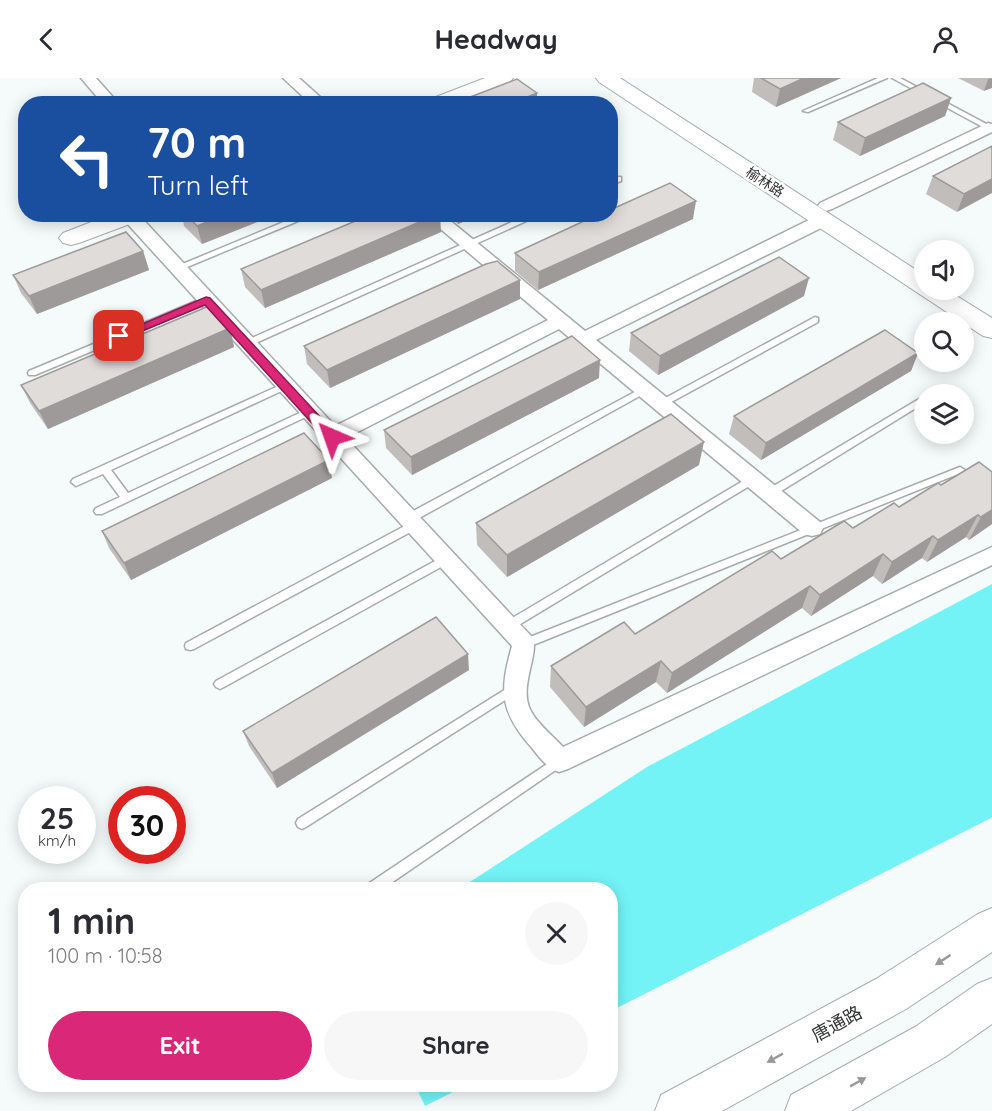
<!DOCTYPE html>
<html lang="en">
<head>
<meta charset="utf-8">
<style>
  body { margin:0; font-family:Quicksand,"Noto Sans SC",sans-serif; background:#f7f7f7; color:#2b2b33; height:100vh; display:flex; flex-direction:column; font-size:22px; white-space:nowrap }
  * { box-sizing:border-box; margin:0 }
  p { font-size:20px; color:#7c7c81 }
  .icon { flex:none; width:33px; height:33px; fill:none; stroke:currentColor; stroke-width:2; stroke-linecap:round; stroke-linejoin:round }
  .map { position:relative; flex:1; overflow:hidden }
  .sheet { position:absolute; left:18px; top:804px; width:600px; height:210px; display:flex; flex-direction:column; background:#fff; border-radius:24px; box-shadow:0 3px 15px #0003 }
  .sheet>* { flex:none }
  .top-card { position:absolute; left:18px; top:18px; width:600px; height:126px; border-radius:24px; box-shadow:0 3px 15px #0003; background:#1a4fa0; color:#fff; overflow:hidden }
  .controls { position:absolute; left:914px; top:162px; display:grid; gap:12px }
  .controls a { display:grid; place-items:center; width:60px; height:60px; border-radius:50%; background:#fff; box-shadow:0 3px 15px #0003; font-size:30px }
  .speed { position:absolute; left:18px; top:708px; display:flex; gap:12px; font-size:30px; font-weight:700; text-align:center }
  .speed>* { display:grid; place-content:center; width:78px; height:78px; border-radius:50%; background:#fff; box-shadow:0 3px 15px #0003; line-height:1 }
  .speed small { font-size:15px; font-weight:400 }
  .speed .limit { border:9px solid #d22; background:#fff; color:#111 }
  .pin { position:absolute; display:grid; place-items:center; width:51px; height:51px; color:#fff; margin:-26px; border-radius:12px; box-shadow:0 3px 9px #0006 }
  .me { position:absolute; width:66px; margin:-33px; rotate:317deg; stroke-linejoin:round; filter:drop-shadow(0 0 4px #0008) }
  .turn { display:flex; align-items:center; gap:21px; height:126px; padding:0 30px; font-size:27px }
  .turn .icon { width:78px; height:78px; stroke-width:2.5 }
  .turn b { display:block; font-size:42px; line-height:51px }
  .round { display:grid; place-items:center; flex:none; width:63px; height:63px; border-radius:32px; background:#f7f7f7 }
  .head { display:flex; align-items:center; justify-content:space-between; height:102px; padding:0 30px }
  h1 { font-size:36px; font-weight:700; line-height:45px }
  .primary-button { display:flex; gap:12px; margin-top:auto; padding:12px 30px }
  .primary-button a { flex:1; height:69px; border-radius:36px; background:#db2777; color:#fff; font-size:24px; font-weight:700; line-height:69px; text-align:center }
  .primary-button a+a { background:#f7f7f7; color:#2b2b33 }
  header { display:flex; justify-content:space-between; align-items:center; height:78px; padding:0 30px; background:#fff; font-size:27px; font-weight:700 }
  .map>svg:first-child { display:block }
</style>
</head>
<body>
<header><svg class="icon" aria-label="back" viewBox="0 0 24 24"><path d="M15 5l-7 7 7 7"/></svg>Headway<svg class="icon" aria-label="person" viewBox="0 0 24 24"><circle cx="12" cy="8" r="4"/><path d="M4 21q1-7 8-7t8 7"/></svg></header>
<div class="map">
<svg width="992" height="1033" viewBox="0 0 992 1033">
  <rect width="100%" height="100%" fill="#f5fafa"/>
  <path fill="#73f3f6" d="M992,506V739L989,741L611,933L610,812L459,811L647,689Z
    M415,1007H467L425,1028Z"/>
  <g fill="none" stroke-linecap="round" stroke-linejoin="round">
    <g stroke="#a6abab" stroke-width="3">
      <path id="lane" d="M878,0H887L808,34L803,33Z
        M892,0H900L992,49V54Z
        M618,99H621V103L610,107V102Z
        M303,136H315L180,192L177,193L173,190Z
        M530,136H542L249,268H243L242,266L243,264Z
        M206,219L210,222L209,224L35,297H29L28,295L29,293Z
        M815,239L818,240V244L664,328H658L656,326L658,324Z
        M285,305L288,306L289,308L288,310L111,392L128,415L306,332H312L314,334L312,336L102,436H96L94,433L96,430L120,419L103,396L76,408L71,404L73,401Z
        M644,309L647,310L649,312L647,314L412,444H404L403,441L404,438Z
        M924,318V325L773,418H767L765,415L767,412Z
        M960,389L965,392L963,394L528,569L524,570L520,569L519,566L520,563Z
        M753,397L756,398L758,401L756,404L512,551H504L503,548L504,545Z
        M414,443L418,444L419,447L418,450L194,571L190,572L186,571L185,568L186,565Z
        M446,477L451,481L450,484L224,609L220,611L216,609L214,606L216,603Z
        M514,606L518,608L520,611L518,614L306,749L302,751L298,749L296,745L298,741Z
        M559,678L563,679L565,683L563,687L381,812H363L365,808Z"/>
    </g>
    <g stroke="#a6abab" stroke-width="3">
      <path id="street" d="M81,0H96L119,26H103Z
        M283,0H299L328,26H311Z
        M988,45L992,46V54L832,131L826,133L818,128L820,125Z
        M123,136H138L335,348L548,242L423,136H442L585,253L817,138H829L831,142L829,146L596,262L820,444L823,450L820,456L812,458L804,456L559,251L346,360L532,559C540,575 520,605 529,629C535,644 552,657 563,669L992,469V487L568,691L559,694C547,690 540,680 532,670C500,634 499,614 512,568L124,142Z"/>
    </g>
    <g stroke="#a6abab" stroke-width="2">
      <path id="secondary" d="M485,0H513L510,4L455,26H425L428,22Z
        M596,0H620L924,197V212H947L992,240V260L983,258L599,4Z
        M112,136H146L143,141L79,165L71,167L63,165L59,160L63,155Z"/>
    </g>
    <g stroke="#a6abab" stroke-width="2">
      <path id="highway" d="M992,830V874L906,931L722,1033H655L661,1017L876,901L978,836Z
        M992,900V946L945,979L851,1033H785L791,1017L915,949L977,906Z"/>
    </g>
    <use href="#lane" fill="#fff" fill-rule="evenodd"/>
    <use href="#street" fill="#fff" fill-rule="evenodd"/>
    <use href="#secondary" fill="#fff" fill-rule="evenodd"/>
    <use href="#highway" fill="#fff" fill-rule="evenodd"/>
  </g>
  <path fill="#c1bdbb" d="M754,0H841L776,29L752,14Z
    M958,0H992L984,13Z
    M951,20L945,38L860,78L833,62L838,44Z
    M992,68L957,134L926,116L933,98Z
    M182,136H277L202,166L184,148Z
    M446,136H482L458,146Z
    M693,141L538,212L515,193V175Z
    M441,154L265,230L245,209L241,191Z
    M143,173L149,192L37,236L21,215L13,197Z
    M520,202V221L330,310L307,286L304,268Z
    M804,218L658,297L629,273L631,255Z
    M230,250L234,269L48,351L30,325L21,307Z
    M918,275L911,293L761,382L729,356L734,338Z
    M599,300L412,397L386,370L384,352Z
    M699,387L507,499L477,467L476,445Z
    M332,400L131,502L109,470L102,453Z
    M938,405L992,446L969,462L966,459L927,484L922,480L882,506L873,498L811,538L802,530L667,615L656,604L584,649L550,609L551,588L635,556L781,481L899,429Z
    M469,592L277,710L249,668L243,653Z"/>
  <path fill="#9d9a99" d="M804,0H841L776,29L780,11Z
    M992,0V10L984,13L988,1Z
    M537,15V26H511Z
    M951,20L945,38L860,78L865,60Z
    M992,101V115L957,134L964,116Z
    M696,123L693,141L538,212L539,194Z
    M227,136H277L202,166L197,148Z
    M438,136H440L441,154L265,230L261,212Z
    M458,136H482L458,146Z
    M143,173L149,192L37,236L29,218Z
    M809,200L804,218L658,297L660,278Z
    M520,202V221L330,310L327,292Z
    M230,250L234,269L48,351L39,333Z
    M918,275L911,293L761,382L766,365Z
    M600,282L599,300L412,397L411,379Z
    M704,364L699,387L507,499V477Z
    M329,382L332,400L131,502L124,485Z
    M992,432V446L969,462L981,439Z
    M978,437L966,459L927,484L938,462Z
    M933,458L922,480L882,506L892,484Z
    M883,476L873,498L811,538L820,517Z
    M810,508L802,530L667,615L672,595Z
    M468,576L469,592L277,710L272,695Z
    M661,583L656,604L584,649L586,629Z"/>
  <path fill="#e0dcda" stroke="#9d9a99" stroke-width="1.5" d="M761,0H804L780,11Z
    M517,1L537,15L511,26H452Z
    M923,5L951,20L865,60L838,44Z
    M992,68V101L964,116L933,98Z
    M670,105L696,123L539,194L515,175L599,136H610V132Z
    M186,136H227L197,148Z
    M372,136H438L261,212L241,191Z
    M126,154L143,173L29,218L13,197Z
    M779,179L809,200L660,278L631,255Z
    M497,183L520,202L327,292L304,268L486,186Z
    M209,228L230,250L39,333L21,307Z
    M885,252L918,275L766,365L734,338Z
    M572,258L600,282L411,379L384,352Z
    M671,336L704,364L507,477L476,445Z
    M304,355L329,382L124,485L102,453Z
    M979,384L992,394V432L981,439L978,437L938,462L933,458L892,484L883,476L820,517L810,508L672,595L661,583L586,629L551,588L624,544L635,556L772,473L781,481L844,443L853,450L894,425L899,429L938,405L941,407Z
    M436,539L468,576L272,695L243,653Z"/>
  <defs><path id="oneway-solid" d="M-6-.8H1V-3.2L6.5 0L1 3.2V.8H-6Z" transform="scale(1.5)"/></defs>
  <g fill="#989999">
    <use href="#oneway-solid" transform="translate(943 882) rotate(147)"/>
    <use href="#oneway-solid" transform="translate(775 980) rotate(151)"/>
    <use href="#oneway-solid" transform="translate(858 1004) rotate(-29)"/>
  </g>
  <path fill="#db2777" stroke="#8e194d" stroke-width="1.5" d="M206,219L210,220L336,356V362H327L205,227L123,261L119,262L114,258Z"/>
  <g text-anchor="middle" stroke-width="5" stroke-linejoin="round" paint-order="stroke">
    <g font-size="14" fill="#323333" stroke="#fff">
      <text transform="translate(765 104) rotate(33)" y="5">榆林路</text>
    </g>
    <g font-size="18" fill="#323333" stroke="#fff">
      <text transform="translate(837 946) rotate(-29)" y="6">唐通路</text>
    </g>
  </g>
</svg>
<div class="controls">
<a><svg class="icon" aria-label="sound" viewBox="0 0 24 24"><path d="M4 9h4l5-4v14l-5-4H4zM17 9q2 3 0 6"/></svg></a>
<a><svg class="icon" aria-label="search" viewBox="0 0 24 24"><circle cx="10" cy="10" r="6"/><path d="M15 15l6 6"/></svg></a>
<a><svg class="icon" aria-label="layers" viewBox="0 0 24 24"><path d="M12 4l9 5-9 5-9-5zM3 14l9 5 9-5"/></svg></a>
</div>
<div class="speed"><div>25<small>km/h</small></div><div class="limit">30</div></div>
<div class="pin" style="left:119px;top:258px;background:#d93025"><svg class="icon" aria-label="arrive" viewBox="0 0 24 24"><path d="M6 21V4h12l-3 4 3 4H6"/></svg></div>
<svg class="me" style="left:332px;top:359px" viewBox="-20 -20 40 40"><path d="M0-17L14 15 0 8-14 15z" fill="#db2777" stroke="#fff" stroke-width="4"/></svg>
<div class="top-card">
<div class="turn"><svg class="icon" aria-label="left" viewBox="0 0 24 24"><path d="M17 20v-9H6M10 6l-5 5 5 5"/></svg><div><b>70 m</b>Turn left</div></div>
</div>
<section class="sheet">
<div class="head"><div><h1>1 min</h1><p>100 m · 10:58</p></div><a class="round"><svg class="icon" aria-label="close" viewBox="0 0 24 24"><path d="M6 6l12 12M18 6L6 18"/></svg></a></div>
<div class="primary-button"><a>Exit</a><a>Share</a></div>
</section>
</div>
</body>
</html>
